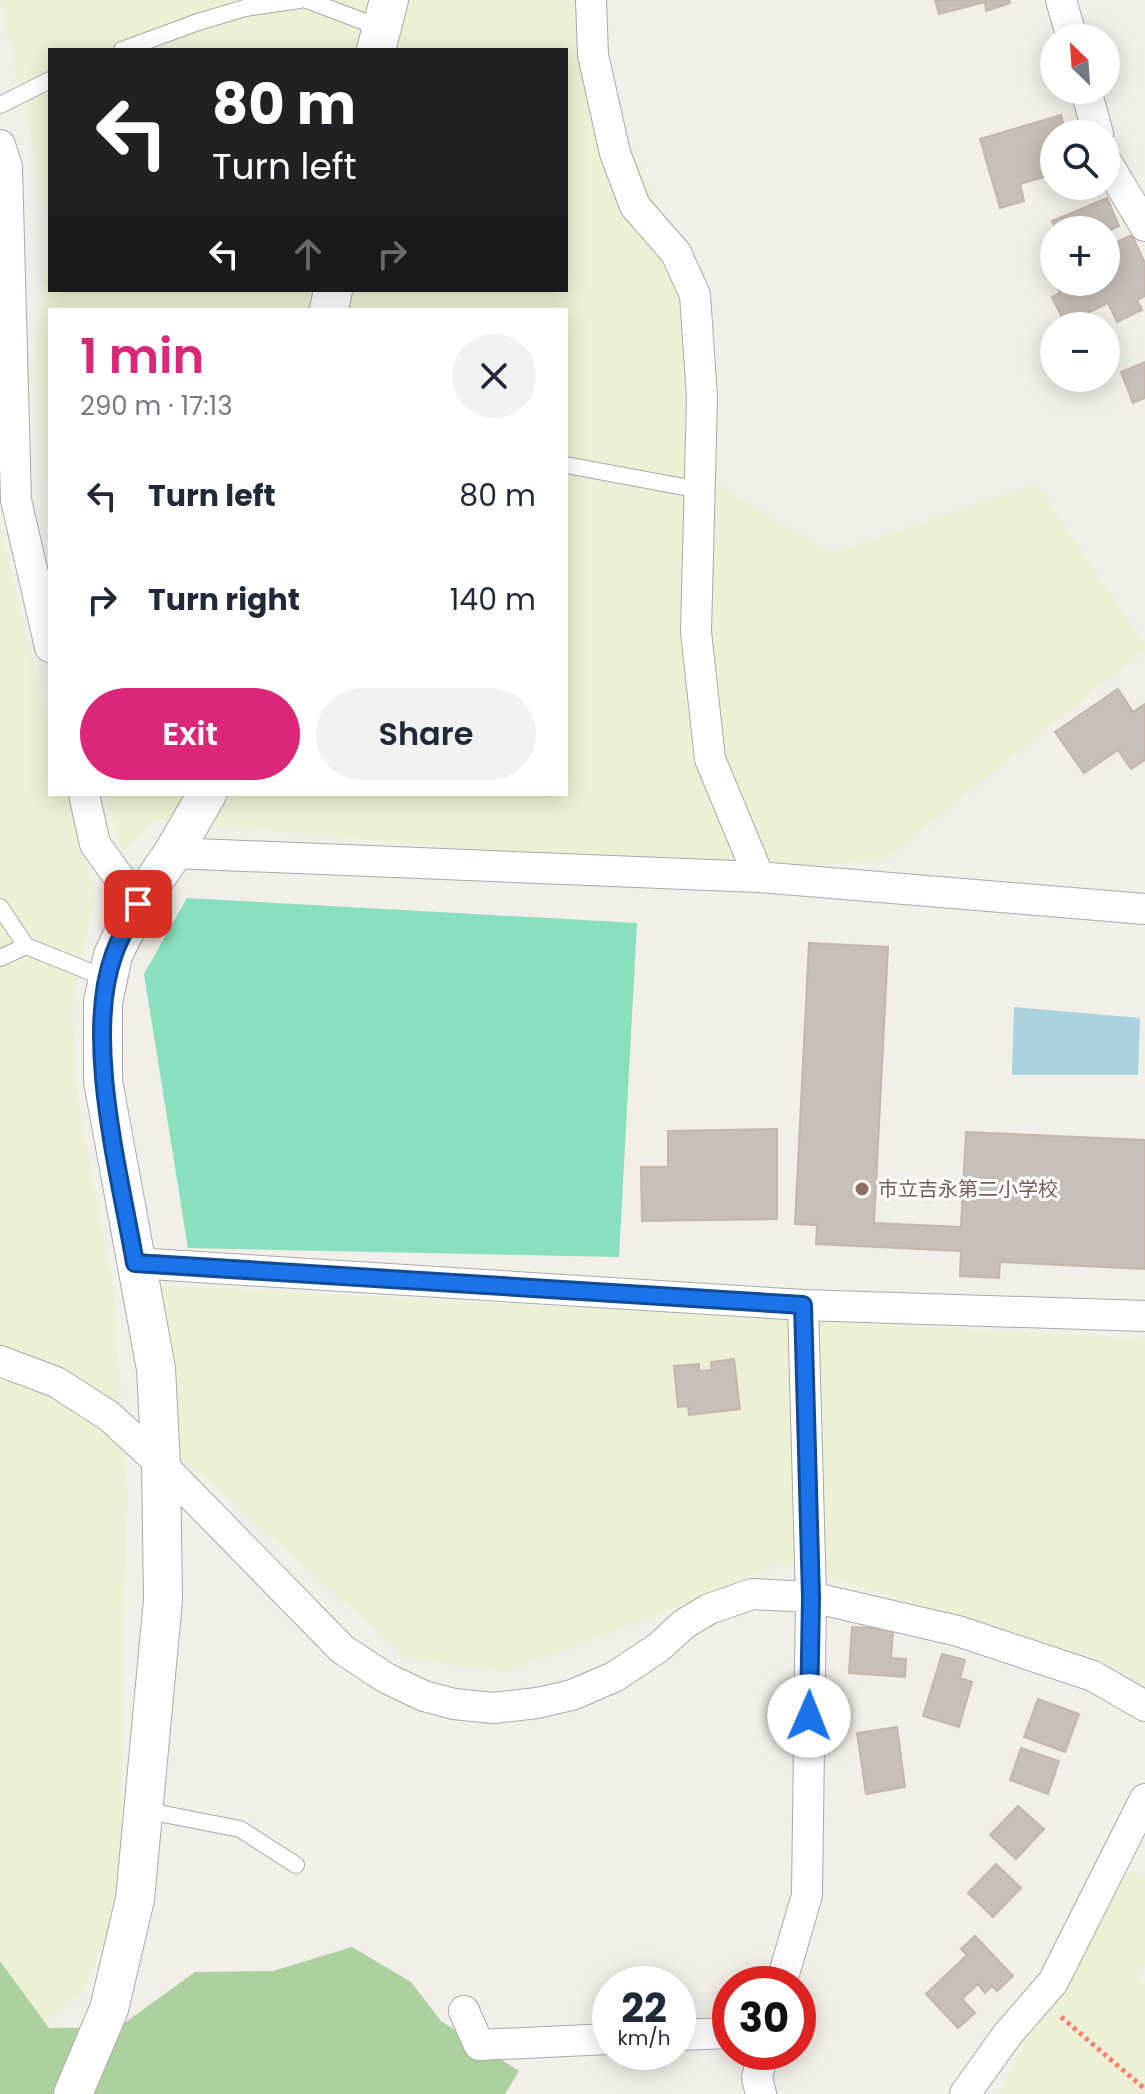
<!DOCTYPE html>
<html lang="en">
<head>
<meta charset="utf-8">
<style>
  body { margin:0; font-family:Poppins,"Noto Sans JP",sans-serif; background:#f2f2f3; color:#1f2937; height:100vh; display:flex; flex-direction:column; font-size:30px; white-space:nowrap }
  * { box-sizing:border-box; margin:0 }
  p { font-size:26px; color:#747a83 }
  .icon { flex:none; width:44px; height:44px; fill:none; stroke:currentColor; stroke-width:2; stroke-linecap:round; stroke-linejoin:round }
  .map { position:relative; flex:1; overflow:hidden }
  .panel { position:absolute; left:48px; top:308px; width:520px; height:488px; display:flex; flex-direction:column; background:#fff; border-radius:0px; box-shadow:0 4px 20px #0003 }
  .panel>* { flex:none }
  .banner { position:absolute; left:48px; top:48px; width:520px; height:244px; border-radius:0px; box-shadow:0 4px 20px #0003; background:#202124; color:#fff; overflow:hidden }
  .needle { width:52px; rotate:335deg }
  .tools { position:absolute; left:1040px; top:24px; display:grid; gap:16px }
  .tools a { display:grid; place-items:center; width:80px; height:80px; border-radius:50%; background:#fff; box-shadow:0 4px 20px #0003; font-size:40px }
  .speed { position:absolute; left:592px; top:1966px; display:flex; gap:16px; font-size:40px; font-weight:700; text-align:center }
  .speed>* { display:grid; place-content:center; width:104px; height:104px; border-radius:50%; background:#fff; box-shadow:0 4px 20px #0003; line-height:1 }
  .speed small { font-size:20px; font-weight:400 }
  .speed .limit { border:12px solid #d22; background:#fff; color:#111 }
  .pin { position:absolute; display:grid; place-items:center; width:68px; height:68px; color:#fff; margin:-34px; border-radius:16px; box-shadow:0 4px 12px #0006 }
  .me { position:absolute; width:88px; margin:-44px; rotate:1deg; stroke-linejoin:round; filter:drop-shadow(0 0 6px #0008) }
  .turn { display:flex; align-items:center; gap:28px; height:168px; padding:0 32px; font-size:36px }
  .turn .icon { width:104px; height:104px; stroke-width:2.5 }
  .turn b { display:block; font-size:56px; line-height:68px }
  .lanes { display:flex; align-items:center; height:76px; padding:0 32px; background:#0003; justify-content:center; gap:40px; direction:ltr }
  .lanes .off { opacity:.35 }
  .round { display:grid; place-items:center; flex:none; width:84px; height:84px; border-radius:42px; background:#f2f2f3 }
  .summary { display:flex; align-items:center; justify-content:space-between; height:136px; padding:0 32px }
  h1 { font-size:48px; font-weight:600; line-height:60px; color:#db2777 }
  .action { display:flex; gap:16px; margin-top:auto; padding:16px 32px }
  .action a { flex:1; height:92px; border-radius:48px; background:#db2777; color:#fff; font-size:32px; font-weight:600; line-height:92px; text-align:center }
  .action a+a { background:#f2f2f3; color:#1f2937 }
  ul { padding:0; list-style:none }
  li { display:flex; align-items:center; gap:24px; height:104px; padding:0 32px }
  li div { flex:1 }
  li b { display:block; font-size:30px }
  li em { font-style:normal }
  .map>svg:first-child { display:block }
</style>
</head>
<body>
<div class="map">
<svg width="1145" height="2094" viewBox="0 0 1145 2094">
  <rect width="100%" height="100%" fill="#f2efe9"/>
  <path fill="#eef0d5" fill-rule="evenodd" d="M0,0H591L593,55L695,295L713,482L830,553L1036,484L1145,644V650L887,858L770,871L598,861L156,820L122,852L104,794H566V310H50V512L43,473L37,345L48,234L34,150ZM50,50H566V290H50Z
    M0,527L50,729V794H66L95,895L72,1007L79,1107L113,1283L127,1490L121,1849L109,1930L83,1993L43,2021L0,1970Z
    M161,1285L1145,1339V1687L1099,1659L781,1563L643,1621L506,1672L407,1658L181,1457Z
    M1120,1867L1145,1877V1963L1135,1973L1145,1985V2094H998Z"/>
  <path fill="#add19e" d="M352,1947L411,1982L441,2021L519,2071L505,2094H0V1961L49,2028L119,2027L195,1972L273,1971Z"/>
  <path fill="#88e0be" d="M187,898L637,923L619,1257L188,1248L144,974Z"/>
  <path fill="#aad3df" d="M1014,1007L1140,1018L1138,1075H1012Z"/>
  <path fill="#c7bfb8" stroke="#c4b6ab" stroke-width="2" d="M935,0H1009L1010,3L986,11L985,2L939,14Z
    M1061,115L1066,134H1054V174L1020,184L1024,201L1000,208L980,139Z
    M1107,198L1119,226L1106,232L1056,230L1052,221Z
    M1132,235L1145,263V296L1137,300L1142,310L1117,322L1108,303L1065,324L1052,297L1060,293L1055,282H1106V247Z
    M1145,362V398L1133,403L1121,372Z
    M1118,689L1133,712L1145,704V760L1131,769L1118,750L1084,773L1055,732Z
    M809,943L888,947L874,1223L961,1227L966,1132L1145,1140V1269L1000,1262L999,1278L960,1276L961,1251L816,1244L817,1225L795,1224Z
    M777,1129V1219L642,1221L641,1167H668V1131Z
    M734,1359L740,1409L689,1415L688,1406L678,1407L674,1366L699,1364V1371L712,1370L711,1362Z
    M852,1627L893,1629L891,1658L906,1659L905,1677L849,1673Z
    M942,1654L965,1660L960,1678L972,1682L959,1727L923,1716Z
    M1038,1699L1079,1714L1065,1752L1024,1737Z
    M897,1727L905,1787L866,1794L857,1733Z
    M1021,1748L1059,1761L1048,1794L1010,1780Z
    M1018,1806L1044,1829L1016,1859L990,1835Z
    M996,1864L1021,1888L993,1917L968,1893Z
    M975,1936L1013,1976L997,1991L992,1986L985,1993L978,1984L962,1999L975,2013L958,2028L926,1994L967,1955L961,1949Z"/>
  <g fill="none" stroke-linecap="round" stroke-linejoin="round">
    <g stroke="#a9a9a9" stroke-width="18">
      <path id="service" d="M307,0L381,28
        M122,50L198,22L245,8L300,0
        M0,105L50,80
        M566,465L700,490
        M0,907L26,946L108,979
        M0,958L26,946
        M143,1810L240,1829L296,1865"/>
    </g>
    <g stroke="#a9a9a9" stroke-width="32">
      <path id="minor" d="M591,0L593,55L615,153L635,206L676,253L695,295L702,397L696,632L710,759L759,877
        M1061,0L1072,38
        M1086,90L1098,134
        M0,145L7,167L16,500L50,647
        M1106,161L1145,226
        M84,794L95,844L138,904
        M173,853L759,877L1145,909
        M135,1263L803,1305L1145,1316
        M0,1361L56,1382L109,1416L161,1464L342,1649L386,1678L424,1696L454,1704L493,1708L537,1703L572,1695L614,1677L659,1647L684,1624L709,1609L752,1594L811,1597L958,1631L1093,1676L1145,1706
        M781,1984L807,1895L811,1597L803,1305
        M464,2011L479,2045L610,2039
        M678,2035L730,2033
        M761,2094L757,2078L763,2052
        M965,2094L1007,2035L1053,1982L1145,1799"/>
    </g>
    <g stroke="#a9a9a9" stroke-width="40">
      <path id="tertiary" d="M376,50L389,0
        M329,310L333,290
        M73,2094L109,2009L135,1899L163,1600L161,1464L156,1369L103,1081V1002L113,955L138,904L173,853L207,794"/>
    </g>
    <path stroke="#fa8072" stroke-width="5" stroke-dasharray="4 4" stroke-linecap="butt" d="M1061,2017L1145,2089"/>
    <use href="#service" stroke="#fff" stroke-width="16"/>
    <use href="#minor" stroke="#fff" stroke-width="30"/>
    <use href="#tertiary" stroke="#fff" stroke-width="38"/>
  </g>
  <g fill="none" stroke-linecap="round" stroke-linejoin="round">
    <g stroke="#114b97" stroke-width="20">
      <path id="route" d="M138,904C130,920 120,937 114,954C83,1038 120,1175 135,1263L803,1305L811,1597L809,1716"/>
    </g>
    <use href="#route" stroke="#1a73e8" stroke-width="14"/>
  </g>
  <circle fill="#8d6e63" stroke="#fff" stroke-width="3" cx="862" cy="1189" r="8"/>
  <g text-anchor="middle" stroke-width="6" stroke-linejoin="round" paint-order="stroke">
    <g font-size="20" fill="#785e54" stroke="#fff" text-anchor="start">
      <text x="878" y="1196">市立吉永第二小学校</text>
    </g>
  </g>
</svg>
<div class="tools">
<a><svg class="needle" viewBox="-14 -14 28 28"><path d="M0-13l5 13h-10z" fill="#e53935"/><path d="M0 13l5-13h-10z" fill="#747a83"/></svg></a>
<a><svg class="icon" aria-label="search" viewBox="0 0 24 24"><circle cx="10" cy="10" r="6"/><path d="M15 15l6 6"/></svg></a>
<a>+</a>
<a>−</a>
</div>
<div class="speed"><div>22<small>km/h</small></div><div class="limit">30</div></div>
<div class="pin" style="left:138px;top:904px;background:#d93025"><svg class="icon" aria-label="arrive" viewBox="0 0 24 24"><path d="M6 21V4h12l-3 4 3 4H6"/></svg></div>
<svg class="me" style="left:809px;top:1716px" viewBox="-20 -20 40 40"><circle r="19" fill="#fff"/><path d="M0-13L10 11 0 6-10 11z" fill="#1a73e8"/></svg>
<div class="banner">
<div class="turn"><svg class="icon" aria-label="left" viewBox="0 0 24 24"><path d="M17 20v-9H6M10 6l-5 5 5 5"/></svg><div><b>80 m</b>Turn left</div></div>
<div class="lanes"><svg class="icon" aria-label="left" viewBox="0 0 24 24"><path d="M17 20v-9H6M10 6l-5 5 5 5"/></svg><svg class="icon off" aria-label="ahead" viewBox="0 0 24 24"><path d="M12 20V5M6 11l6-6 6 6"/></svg><svg class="icon off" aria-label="right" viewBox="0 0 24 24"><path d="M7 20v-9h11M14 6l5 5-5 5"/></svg></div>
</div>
<section class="panel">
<div class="summary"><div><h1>1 min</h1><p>290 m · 17:13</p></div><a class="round"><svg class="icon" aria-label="close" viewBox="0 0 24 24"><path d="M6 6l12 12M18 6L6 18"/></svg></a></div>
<ul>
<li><svg class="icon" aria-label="left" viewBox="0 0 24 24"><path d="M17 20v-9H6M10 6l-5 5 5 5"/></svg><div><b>Turn left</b></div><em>80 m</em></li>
<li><svg class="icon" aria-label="right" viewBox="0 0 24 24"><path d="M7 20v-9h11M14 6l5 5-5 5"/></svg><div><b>Turn right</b></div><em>140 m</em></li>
</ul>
<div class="action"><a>Exit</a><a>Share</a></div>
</section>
</div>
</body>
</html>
